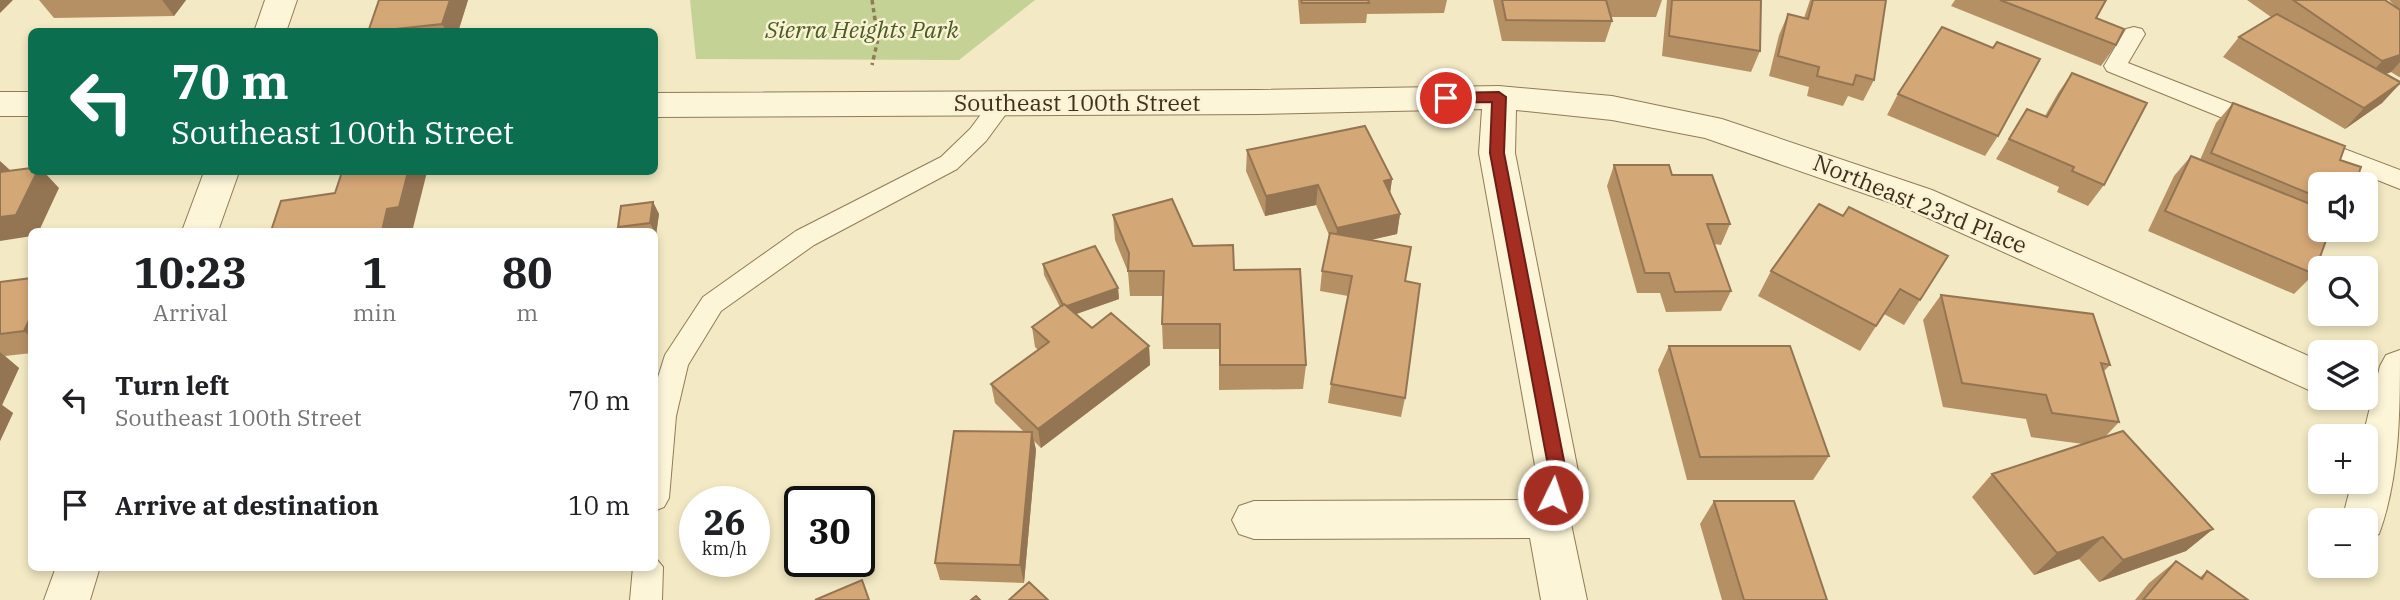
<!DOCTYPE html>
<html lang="en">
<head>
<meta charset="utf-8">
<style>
  body { margin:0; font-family:"IBM Plex Serif",serif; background:#f2f2f2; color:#202124; height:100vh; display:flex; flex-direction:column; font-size:26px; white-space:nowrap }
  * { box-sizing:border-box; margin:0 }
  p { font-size:23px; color:#757577 }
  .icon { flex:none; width:38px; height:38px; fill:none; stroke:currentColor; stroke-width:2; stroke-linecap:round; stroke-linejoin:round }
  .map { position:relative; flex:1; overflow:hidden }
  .details { position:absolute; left:28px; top:228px; width:630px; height:343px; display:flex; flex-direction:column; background:#fff; border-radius:10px; box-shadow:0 4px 10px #0003 }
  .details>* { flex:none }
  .banner { position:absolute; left:28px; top:28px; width:630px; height:147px; border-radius:10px; box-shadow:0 4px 10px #0003; background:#0b6e4f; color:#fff; overflow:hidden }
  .tools { position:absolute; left:2308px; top:172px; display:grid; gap:14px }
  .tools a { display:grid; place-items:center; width:70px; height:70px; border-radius:10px; background:#fff; box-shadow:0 4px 10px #0003; font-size:35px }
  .speed { position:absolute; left:679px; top:486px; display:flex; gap:14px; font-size:35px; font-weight:700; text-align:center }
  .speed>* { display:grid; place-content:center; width:91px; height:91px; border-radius:50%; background:#fff; box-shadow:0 4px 10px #0003; line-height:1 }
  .speed small { font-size:18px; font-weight:400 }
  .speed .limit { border:4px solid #111; border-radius:10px; background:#fff; color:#111 }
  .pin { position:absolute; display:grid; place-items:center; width:60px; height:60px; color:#fff; margin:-30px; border:4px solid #fff; border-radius:50%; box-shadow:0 2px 7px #0007 }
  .me { position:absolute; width:77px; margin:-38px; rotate:4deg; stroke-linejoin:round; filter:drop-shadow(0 0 5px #0008) }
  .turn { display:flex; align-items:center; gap:24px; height:147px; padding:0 28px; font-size:32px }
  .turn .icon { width:91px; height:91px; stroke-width:2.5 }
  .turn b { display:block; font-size:49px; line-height:60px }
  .eta { display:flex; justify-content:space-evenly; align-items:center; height:119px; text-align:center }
  .eta b { font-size:42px; font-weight:800; line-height:49px }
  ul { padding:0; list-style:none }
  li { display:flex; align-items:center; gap:21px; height:105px; padding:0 28px }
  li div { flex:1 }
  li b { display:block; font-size:26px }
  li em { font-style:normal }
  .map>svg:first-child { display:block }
</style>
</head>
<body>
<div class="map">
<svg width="2400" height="600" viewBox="0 0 2400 600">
  <rect width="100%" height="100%" fill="#f3e9c4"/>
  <path fill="#c5d296" d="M690,0H1035L959,60L696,59Z"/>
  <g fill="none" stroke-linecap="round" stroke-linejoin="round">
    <g stroke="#907b58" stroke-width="2">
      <path id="service" d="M2134,27L2142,29L2145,34L2128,63L2266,117L2270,123L2266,129H2250L2107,71L2104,66L2123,34L2126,29Z
        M1002,95L1010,97L1014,103L986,141L957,169L814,245L721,311L688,365L676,416L669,498L664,507L654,511V390L665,355L703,297L796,231L941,157L970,129L994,97Z
        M2310,136L2400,170V189L2302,150L2298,144L2302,138Z
        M654,556L663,567L662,600H630L633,567H654Z"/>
    </g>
    <g stroke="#907b58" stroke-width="2">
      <path id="minor" d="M265,0H297L286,32H254Z
        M1499,86L1612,96L1722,119L1932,190L2320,361V395L1906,208L1705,138L1612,120L1516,110L1515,153L1578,471L1570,519L1587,600H1541L1530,538L1254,539L1239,534L1232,520L1239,506L1254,501L1530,500L1536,471L1479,153L1482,109L1258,114L654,117V93L1258,90Z
        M0,92H32V116H0Z
        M204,172H239L218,231H182Z
        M2400,350C2400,411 2400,477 2379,534L2366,539V520H2342L2352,481H2366V436H2363L2380,366L2386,355Z
        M56,567H100L90,600H44Z"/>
    </g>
    <path stroke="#907b58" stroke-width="3.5" stroke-dasharray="4.5 3.5" stroke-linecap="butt" d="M872,0L878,39L872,65"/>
    <use href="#service" fill="#fcf5d8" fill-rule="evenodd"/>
    <use href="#minor" fill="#fcf5d8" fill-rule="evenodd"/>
  </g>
  <path fill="#b69065" d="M39,0H186L174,16L54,18Z
    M379,0H468L458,32H368Z
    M1298,0H1447L1444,13L1367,14L1366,23L1300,24Z
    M1493,0H1662L1656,17H1610L1612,21L1605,42L1502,41Z
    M1667,0H1761L1760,51L1751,72L1662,56Z
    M1810,0H1886L1874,80L1863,101L1848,96L1843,106L1807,96L1809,87L1769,76L1779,35L1788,14L1804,18Z
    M1955,0H2106L2096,18L2116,45L2101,66L1951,6Z
    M2247,0H2385L2396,7L2389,0H2400V77H2399L2391,72L2386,74L2400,84L2382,103L2345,129L2223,57L2239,37L2271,17Z
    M1993,48L1998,136L1985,156L1887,115L1898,94Z
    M2072,73L2104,185L2088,206L2057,192L2059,187L1996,159L2027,109L2045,116L2058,93Z
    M2233,103L2320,184V229L2314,274L2294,294L2148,231L2174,176L2191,156L2200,160L2216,123Z
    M1247,150L1392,179L1390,194L1400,214L1397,234L1370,240L1405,281V398L1401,417L1328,403L1331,384L1348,296L1320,291L1322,271L1329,235L1316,205L1265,216L1246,171Z
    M1614,165L1730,224L1721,245L1714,244L1731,291L1721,311L1666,312L1660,293H1637L1607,186Z
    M653,202L659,214L656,235H654V231H620L618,227Z
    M1819,204L1920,300L1904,325L1884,314L1860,351L1758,296L1771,271Z
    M1113,215L1193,246L1234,270L1306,365L1303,389L1219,390V349H1163L1162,324L1163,296H1130L1128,272L1115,240Z
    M1043,264L1118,288L1119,299L1076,314L1092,328L1149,346L1150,365L1041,448L1034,441L1036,450L1024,583L940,580L935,563L1024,432L995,403L991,384L1038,350L1035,347L1032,327L1060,307L1044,275Z
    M32,278V353L5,356L19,368L2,405L13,413L0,441V282Z
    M1941,295L2110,365L2103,372L2119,422L2105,437L2213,529L2186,551L2099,582L2079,559L2034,575L1972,497L1992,474L2083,444L2031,437L2026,419L1943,407L1923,320Z
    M1669,346L1829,456L1813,480H1687L1658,370Z
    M1714,501L1827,600H1722L1700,524Z
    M2176,561L2199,578L2207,571L2248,600H2135L2149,583Z"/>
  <path fill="#947553" d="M0,0H13L0,13Z
    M162,0H186L174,16Z
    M450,0H468L458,32H447L442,24Z
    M2400,55V62L2391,72L2364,82L2382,61Z
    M2400,83L2382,103L2345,129L2364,108Z
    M0,161L10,170L0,190Z
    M37,172H44L59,188L39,231H32V236L0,241V217Z
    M408,172H427L413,228L402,230L401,231H382L387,209Z
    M1392,179L1389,200L1384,181Z
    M1318,185L1316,205L1265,216L1266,196Z
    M653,202L659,214L656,235L650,223Z
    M1400,214L1397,234L1335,248L1337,228Z
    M1118,288L1119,299L1065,318L1064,307Z
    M32,314V338L24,331Z
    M1149,346L1150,365L1041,448L1038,429Z
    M0,352L19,368L2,405L13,413L0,441Z
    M1032,432L1036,450L1024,583L1020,565Z
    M2213,529L2186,551L2099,582L2123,560Z
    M2103,537L2079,559L2034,575L2057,553Z"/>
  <path fill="#d4a776" stroke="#947553" stroke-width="2" d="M379,0H450L442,24L368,32Z
    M1301,0H1368L1369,3H1302Z
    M1502,0H1606L1612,21L1506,20Z
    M1672,0H1761L1760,51L1669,36Z
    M1813,0H1886L1874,80L1856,75L1853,85L1817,76L1819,67L1778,56L1788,14L1808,19Z
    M2000,0H2106L2096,18L2124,29L2116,45Z
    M2293,0H2385L2400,10V55L2382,61Z
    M2277,14L2400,82V83L2364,108L2239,37Z
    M1942,27L1993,48L1997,42L2040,59L1998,136L1898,94Z
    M2072,73L2147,103L2104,185L2072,171L2074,167L2009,139L2027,109L2047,117Z
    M2233,103L2345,146L2340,160L2361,167L2355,184H2320V198L2211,153Z
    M1365,126L1392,179L1384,181L1400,214L1337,228L1318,185L1266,196L1247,150Z
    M2191,156L2320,208V229H2330L2314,274L2165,211Z
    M1614,165H1669L1672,175H1712L1730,224H1707L1731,291L1675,292L1669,273H1645Z
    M32,168V172H37L16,215L0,217V172Z
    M342,172H408L399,207L387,209L382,231H271L281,201L335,193Z
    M1172,199L1193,246L1233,245L1234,270L1300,269L1306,365H1220V324H1162L1164,271H1128L1129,253L1113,215Z
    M653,202L650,223L618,227L621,206Z
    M1819,204L1843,216L1849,207L1948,256L1920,300L1900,289L1876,326L1771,271Z
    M1330,233L1411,247L1405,281L1420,284L1405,398L1331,384L1352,276L1322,271Z
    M1095,246L1118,288L1067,306L1064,304L1063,305L1043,264Z
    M32,278V314L24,331L0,334V282Z
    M1941,295L2093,314L2110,365L2101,363L2119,422L2052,413L2046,395L1962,383Z
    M1064,304L1092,328L1111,313L1149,346L1038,429L991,384L1049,342L1032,327Z
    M1669,346H1790L1829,456L1700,457Z
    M954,431L1032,432L1020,565L935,563Z
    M2123,431L2213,529L2123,560L2103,537L2057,553L1992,474Z
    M1714,501H1794L1827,600H1744Z
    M2176,561L2202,579L2207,571L2248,600H2143Z
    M862,580L869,600H815Z
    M1029,582L1048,600H1009Z
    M976,596L980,600H971Z"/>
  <path fill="#a52e22" stroke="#6b1e16" stroke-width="2" d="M1499,92L1506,97L1504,153L1566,471L1562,495L1553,503L1544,495L1549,471L1490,153L1492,102L1446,103L1439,98L1446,93Z"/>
  <g text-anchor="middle" stroke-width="5" stroke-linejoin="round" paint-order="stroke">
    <g font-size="23" font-style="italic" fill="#485d22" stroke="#f9f2d4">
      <text x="862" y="38">Sierra Heights Park</text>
    </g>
    <g font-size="23" fill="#3e301d" stroke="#f9f2d4">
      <text x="1077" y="111">Southeast 100th Street</text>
      <text transform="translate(1920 204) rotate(22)" y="8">Northeast 23rd Place</text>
    </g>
  </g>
</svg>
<div class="tools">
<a><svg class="icon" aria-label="sound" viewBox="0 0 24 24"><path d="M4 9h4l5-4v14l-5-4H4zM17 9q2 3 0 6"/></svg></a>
<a><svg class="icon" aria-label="search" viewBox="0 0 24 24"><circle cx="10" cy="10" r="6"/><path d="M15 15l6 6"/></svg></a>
<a><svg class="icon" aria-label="layers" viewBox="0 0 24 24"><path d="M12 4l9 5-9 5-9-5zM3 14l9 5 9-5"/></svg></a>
<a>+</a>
<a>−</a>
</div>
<div class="speed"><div>26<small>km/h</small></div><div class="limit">30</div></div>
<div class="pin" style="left:1446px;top:98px;background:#d93025"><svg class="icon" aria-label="arrive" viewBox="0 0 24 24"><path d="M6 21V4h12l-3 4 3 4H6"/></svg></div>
<svg class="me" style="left:1553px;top:495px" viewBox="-20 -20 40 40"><circle r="17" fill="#a52e22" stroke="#fff" stroke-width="3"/><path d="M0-11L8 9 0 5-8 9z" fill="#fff"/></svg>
<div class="banner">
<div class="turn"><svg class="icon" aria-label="left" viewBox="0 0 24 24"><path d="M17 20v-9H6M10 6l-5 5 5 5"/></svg><div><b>70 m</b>Southeast 100th Street</div></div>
</div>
<section class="details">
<div class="eta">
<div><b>10:23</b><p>Arrival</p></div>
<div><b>1</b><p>min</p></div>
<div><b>80</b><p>m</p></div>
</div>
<ul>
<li><svg class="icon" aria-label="left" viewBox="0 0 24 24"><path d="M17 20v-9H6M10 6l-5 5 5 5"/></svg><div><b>Turn left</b><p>Southeast 100th Street</p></div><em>70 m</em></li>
<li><svg class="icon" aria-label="arrive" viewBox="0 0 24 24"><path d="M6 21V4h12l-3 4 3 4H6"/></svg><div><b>Arrive at destination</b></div><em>10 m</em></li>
</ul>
</section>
</div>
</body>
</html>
